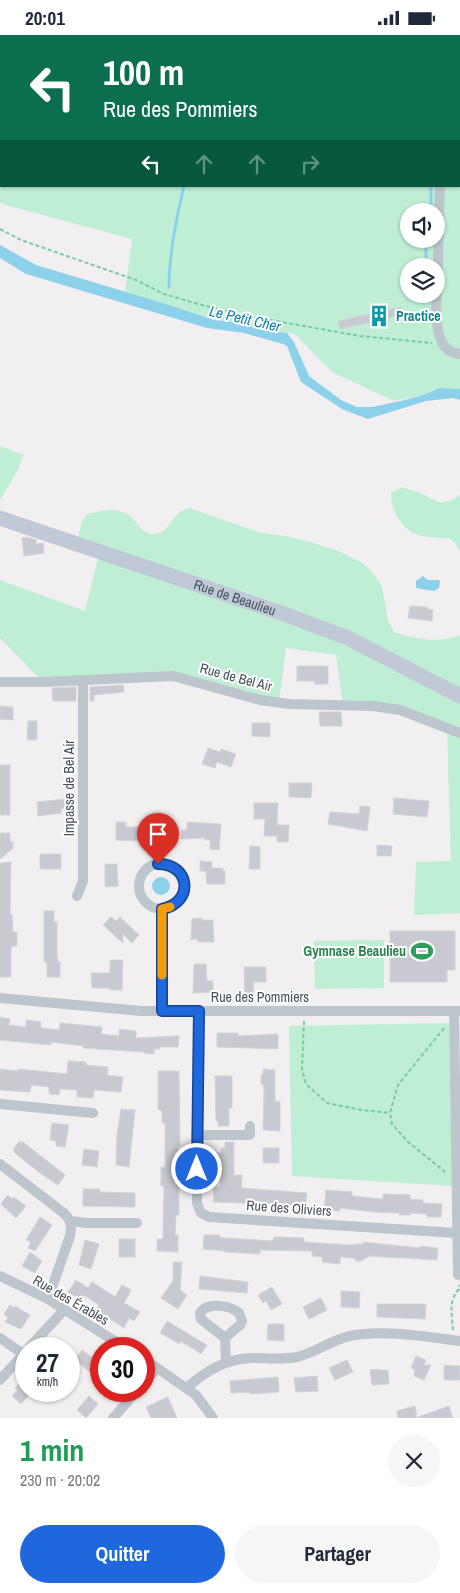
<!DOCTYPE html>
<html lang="fr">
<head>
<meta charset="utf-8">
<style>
  body { margin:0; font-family:"Archivo Narrow",sans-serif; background:#f6f6f7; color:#1f2937; height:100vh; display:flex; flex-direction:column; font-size:19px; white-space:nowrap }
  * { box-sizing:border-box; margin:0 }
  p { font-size:16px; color:#747a83 }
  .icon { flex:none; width:28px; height:28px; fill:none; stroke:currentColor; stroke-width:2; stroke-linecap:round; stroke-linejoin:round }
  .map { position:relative; height:1383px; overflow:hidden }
  .sheet { display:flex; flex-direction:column; background:#fff; flex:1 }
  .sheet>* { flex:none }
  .banner { position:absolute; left:0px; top:0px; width:460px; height:152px; box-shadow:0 1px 4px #0004; background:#0b6e4f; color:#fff; overflow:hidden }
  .fabs { position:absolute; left:400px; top:168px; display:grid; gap:10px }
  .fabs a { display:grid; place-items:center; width:45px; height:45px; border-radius:50%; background:#fff; box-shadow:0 1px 4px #0004; font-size:25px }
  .speed { position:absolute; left:15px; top:1302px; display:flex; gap:10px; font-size:25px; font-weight:700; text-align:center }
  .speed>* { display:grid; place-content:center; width:65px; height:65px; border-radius:50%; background:#fff; box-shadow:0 1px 4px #0004; line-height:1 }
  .speed small { font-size:12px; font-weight:400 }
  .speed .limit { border:8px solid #d22; background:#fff; color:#111 }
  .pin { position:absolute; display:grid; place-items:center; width:42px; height:42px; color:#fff; margin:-51px -21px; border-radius:50% 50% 50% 0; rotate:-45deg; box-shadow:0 0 5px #0007 }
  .pin .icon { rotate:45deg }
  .me { position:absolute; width:55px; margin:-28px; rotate:0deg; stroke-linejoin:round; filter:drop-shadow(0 0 4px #0008) }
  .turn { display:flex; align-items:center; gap:18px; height:105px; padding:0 20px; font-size:22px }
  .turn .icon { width:65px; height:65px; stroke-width:2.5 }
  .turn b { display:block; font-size:35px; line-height:42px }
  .lanes { display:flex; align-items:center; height:48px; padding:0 20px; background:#0003; justify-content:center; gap:25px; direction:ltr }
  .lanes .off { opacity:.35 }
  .round { display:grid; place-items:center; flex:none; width:52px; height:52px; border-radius:26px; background:#f6f6f7 }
  .headline { display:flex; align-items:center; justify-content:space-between; height:85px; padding:0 20px }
  h1 { font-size:30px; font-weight:700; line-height:38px; color:#1e9e55 }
  .button { display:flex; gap:10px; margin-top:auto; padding:10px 20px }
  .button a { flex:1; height:58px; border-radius:30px; background:#1e67dc; color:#fff; font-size:20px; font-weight:700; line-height:58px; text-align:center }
  .button a+a { background:#f6f6f7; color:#1f2937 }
  .status { display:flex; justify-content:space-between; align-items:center; height:35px; padding:0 25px; background:#fff; direction:ltr }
  .status svg { height:14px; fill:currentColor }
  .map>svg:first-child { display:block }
</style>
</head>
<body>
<div class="status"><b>20:01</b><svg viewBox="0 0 49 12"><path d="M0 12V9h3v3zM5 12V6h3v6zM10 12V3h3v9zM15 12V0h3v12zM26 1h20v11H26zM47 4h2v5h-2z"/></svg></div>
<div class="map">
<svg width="460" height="1383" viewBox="0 0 460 1383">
  <rect width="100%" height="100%" fill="#f1efef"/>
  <path fill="#beeed3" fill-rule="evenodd" d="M106,0H460V354L440,353L423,360L394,366L332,337L295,299L263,295L232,287L214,285L125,257L132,204L2,169L0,166L1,73V151H459V1H104ZM409,176H436V204H409ZM409,231H436V259H409Z
    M0,411L23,420L18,435L0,465Z
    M402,452C409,455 416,456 422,459C441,468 440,472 460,460V516L455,508L449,503C428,503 408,503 397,481C393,473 391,468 391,458Z
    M189,473L261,498L286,501L310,507L338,516L361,527L374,539L382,552L388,585L394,597C415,604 439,609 460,600V878L414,880L416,827L451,826L447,693L400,675L343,670L336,620L286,613L279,667L191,645L43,647L0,603V545L85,576L100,516L77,508L82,486L87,479C100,476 113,472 125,478C137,483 140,501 156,499C170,497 172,476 189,473Z
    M384,905V953L315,954L314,906Z
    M449,988L452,1151L292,1141L289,991Z"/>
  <path fill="#8cd1ea" d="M0,210L36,230L166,269L214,285L232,287L263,295L287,298L294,307L309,341L341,365L357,372H372L405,365L423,360L440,353L460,354V365L453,363L426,366L368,384L342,374L301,347L287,311L283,309L244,298L207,293L26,239L0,223Z
    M423,541L428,545H439L440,547L439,553L434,556L416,553V546Z
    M152 851a9 9 0 1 1 18 0a9 9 0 1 1-18 0Z"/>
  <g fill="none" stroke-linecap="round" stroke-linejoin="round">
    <path stroke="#8cd1ea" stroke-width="3" d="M208,1V0
      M437,1V0
      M431,151V176
      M426,231V204
      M169,252C169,218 176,184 184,151
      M424,265V259"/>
  </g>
  <path fill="#c9cad1" stroke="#d3d4da" d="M401,272L402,280L340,294L338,286Z
    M27,502L36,505V509L43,508L44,518L24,521L22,503Z
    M410,571L427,572L428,574L433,575L432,586L408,583Z
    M297,631H328V649H314L315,646H297Z
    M123,650L124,657L94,660V666H90V652Z
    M76,652V666H53L52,653Z
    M0,671L13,672V685L0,684Z
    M319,677H341L342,691H320Z
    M28,686H37V705H27Z
    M252,688H270V702L252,701Z
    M208,713L220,717L221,714L236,719L231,732L217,727L215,733L202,729Z
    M0,730H10V780H0Z
    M289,748H312L311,763L289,762Z
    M394,763L429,766L427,782L393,779Z
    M66,764L67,773H61V778L38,781L37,767Z
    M254,768H278L277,790H289L288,807H277V801H264L265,784H254Z
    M360,771L370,772L367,796L328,789L330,777L359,779Z
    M116,787H126V792H143V806L116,805Z
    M187,787L221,789L219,815L210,814V805H205V803L181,804L182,795H187Z
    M0,798H10V807H13V813L0,824Z
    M377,810L392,811L391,821H377Z
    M250,811L260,812V834H249Z
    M40,819H61V834H40Z
    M200,826L212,827V833H223V836H225V849H207L206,836H200Z
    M11,827L10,879H12L13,897H17V911H11V942H0V828Z
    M105,829H117L118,851L105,852Z
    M44,876H54V887H57V921L58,927H60V942H47V927H44Z
    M111,882L116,886L120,882L139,900L132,908L123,899V908L103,890Z
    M202,883V885H213L214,907H198V904L191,905L192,884Z
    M390,896H455V935H447V947H390Z
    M110,925H123L122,955H110V953H92L91,938H110Z
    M194,929H206L207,946H213V957L193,958Z
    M244,932H266V947H253L254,964H245Z
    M0,982L10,984L9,990L26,992V985L41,987V993L59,995L60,988L102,992L101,999L119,1001V994L136,996V1003L179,1001L178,1012H160V1014H154V1019L144,1018V1017L83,1013V1011L51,1007V1010L0,1005Z
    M217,998H238V1001L278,999V1014L217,1012Z
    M68,1026L86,1027V1030L108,1032L107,1040L123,1042L121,1057L94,1055L93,1063L77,1062V1055L60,1054L59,1060L49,1059V1052L31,1050L30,1057L0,1055V1034L18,1036V1034L67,1039Z
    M263,1034L275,1035V1067L280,1066V1096L263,1095L264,1056L263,1049H261V1040H263Z
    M158,1036H179L180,1111H178V1117H175L174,1138H179V1180H176L175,1200H178V1217L157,1216V1204H163L164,1151H161V1132H165V1088H162V1076L158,1074Z
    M215,1041H232V1073H229V1091H218V1086H216Z
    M121,1074L135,1075L129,1132L116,1130L117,1099Z
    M52,1088L69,1090L65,1112L56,1111V1106L50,1105Z
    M19,1107H23L65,1140L58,1150L37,1136L14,1117V1113Z
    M225,1107H234V1140H242L241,1153L307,1158L305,1173L295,1172V1170L269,1168V1169L213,1167L214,1152H220L221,1132H216V1118H221V1113H225Z
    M263,1113H279V1128H263Z
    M84,1114L99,1116L97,1132L82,1130Z
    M83,1154H100V1157L135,1158V1172L83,1171Z
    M326,1155L352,1157V1161L383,1164V1159L410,1160V1164L423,1165V1168L442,1169L441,1182H427V1179L410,1178V1180H399L400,1178L374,1177L340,1173V1176L324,1175Z
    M8,1160L12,1164L14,1162L26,1171L16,1183L1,1169Z
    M40,1182L52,1190L35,1216L28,1213L31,1207L26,1205Z
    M204,1200H220V1202L225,1203L273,1206L274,1202H280L304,1203V1207L348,1210L363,1209V1207L420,1213V1211L438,1213L437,1225L369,1221L361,1226H356L354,1223L340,1222V1229L322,1227V1222L312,1221V1216L260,1215V1219L225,1217V1216L203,1214Z
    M119,1204H135V1222H119Z
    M85,1205L99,1209L91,1234L79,1230Z
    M30,1217L42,1226L35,1238L22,1231Z
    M173,1227H182L180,1255L187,1260L178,1274L161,1263L173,1246Z
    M200,1241L248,1247L247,1258L199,1254Z
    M76,1245L88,1253L92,1247L115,1262L122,1250L131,1255L124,1268L140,1277L134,1286L129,1283L124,1293L96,1275L99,1270L84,1260L81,1265L68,1257Z
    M272,1252L282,1269L271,1275L266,1266L263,1268L258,1260Z
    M341,1256L360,1257L359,1273L341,1272Z
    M321,1263L327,1275L309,1284L303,1272Z
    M377,1269H426L425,1284L377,1282Z
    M10,1270L14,1273L15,1271L30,1280L21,1294L5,1287L8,1283L4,1279Z
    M167,1286L207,1310L201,1319L186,1309V1310L181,1306L180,1309L160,1298Z
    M268,1289H284V1306L267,1305Z
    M82,1315L101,1329V1346L75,1325Z
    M416,1321L426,1325L424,1330H431L424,1345L414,1341L415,1335L411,1333Z
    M347,1325L353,1337L335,1345L329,1333Z
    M444,1330L460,1331V1345H444Z
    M379,1334V1335H388L389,1349L372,1350L370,1335Z
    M26,1341V1356H33L21,1369L12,1361L17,1355L15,1353Z
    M317,1341L318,1356L296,1357L294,1343Z
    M278,1342L279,1357L250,1359L249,1357L231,1358L230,1346Z
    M89,1361L98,1369L86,1383L77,1375Z
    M168,1362L177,1383H151L146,1372Z
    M415,1371L417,1383H398L397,1376Z
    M449,1371L453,1383H418V1382Z"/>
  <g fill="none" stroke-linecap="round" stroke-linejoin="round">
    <path stroke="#77cba6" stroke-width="2" stroke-dasharray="4 2.5" stroke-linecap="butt" d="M0,194L21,205L136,245L164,259L198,269L248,281L360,301L432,308
      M304,986L302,1034L306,1049L327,1068L361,1075L390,1078
      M444,993L398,1050L390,1078L392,1089L407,1106L445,1137
      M453,1295C452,1281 448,1265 459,1254V1250"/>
    <path stroke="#bdc5cd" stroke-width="10" d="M444,1V0
      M440,151C439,181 438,211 438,241C437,260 433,290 442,307C445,314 452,318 460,319
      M0,647H43L173,641L260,665L289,669L373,671L400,675L460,698
      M139 851a23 23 0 1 1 46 0a23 23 0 1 1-46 0Z
      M77,861L83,846V645
      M0,963L141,976H460
      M199,976L197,1168L201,1178L209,1182L457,1198
      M454,976L458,1240
      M162,977V874
      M0,1069L93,1078
      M196,1100H250V1091
      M0,1129L65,1179C71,1185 72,1192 70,1201L48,1264
      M70,1186L87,1188H137
      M0,1241L48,1264L127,1314
      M0,1303L23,1319
      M225,1303L241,1289L242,1286L239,1278C230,1270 207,1267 200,1278L201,1284L225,1303L226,1328
      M28,1314L64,1275
      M144,1324L196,1360L213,1383
      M0,1345L26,1316
      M144,1348L157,1333
      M187,1353C205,1336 226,1324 251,1323C266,1323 281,1325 297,1322C315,1318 331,1305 350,1301C381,1294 428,1302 460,1306
      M113,1383L137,1356"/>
    <g stroke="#c0c9d5" stroke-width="15">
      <path d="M79,1L80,0"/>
      <path d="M0,50L1,49"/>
      <path d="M0,62L1,61"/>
      <path id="s1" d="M0,483L284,579L348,603L460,661"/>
    </g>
  </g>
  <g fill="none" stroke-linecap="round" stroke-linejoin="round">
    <g stroke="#14438f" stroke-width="12">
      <path id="route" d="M158,829C191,829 194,868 162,874V976H199L197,1134"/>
    </g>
    <use href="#route" stroke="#1e67dc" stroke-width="9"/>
    <path stroke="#f59e0b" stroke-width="9" d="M162,940V874L170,872"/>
  </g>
  <defs>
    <g id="building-bare" transform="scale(1.725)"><path d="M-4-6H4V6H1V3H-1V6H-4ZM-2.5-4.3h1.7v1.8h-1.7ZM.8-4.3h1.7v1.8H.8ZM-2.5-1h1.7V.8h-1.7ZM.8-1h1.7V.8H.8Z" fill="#0f9aa8" stroke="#fff" stroke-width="2.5" paint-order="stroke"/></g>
    <g id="stadium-bare" transform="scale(1.725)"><path d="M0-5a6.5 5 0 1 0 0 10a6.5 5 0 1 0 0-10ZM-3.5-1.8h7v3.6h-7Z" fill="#2e9e5b" stroke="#fff" stroke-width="2.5" paint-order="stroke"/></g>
  </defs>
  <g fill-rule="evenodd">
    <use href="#building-bare" x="379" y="281"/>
    <use href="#stadium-bare" x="422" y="916"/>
  </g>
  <g text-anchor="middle" stroke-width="4" stroke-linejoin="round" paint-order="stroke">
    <g font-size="14" font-weight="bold" fill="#0d838f" stroke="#fff" text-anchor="start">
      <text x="396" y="286">Practice</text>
    </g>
    <g font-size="14" fill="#47515c" stroke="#fff">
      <text dy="5" stroke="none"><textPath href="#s1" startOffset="248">Rue de Beaulieu</textPath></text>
      <text transform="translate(236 642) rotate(15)" y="5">Rue de Bel Air</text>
      <text transform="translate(69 753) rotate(-90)" y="5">Impasse de Bel Air</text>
      <text x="260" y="967">Rue des Pommiers</text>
      <text transform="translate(289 1173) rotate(4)" y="5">Rue des Oliviers</text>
      <text transform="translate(71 1265) rotate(30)" y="5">Rue des Érables</text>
    </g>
    <g font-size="14" font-weight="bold" fill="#27864d" stroke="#fff" text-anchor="end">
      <text x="406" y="921">Gymnase Beaulieu</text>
    </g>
    <g font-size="15" font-style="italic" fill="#107fa6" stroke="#fff">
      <text transform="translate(245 284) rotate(13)" y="5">Le Petit Cher</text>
    </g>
  </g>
</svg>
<div class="fabs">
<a><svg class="icon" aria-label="sound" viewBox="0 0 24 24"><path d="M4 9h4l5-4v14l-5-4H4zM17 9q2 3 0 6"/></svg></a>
<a><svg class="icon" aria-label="layers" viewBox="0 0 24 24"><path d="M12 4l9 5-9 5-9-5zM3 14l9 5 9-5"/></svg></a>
</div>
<div class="speed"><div>27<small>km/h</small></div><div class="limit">30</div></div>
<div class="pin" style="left:158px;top:829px;background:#d93025"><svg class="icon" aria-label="arrive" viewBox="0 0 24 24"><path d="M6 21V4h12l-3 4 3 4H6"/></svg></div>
<svg class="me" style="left:197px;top:1134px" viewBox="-20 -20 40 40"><circle r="17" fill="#1e67dc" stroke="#fff" stroke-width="3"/><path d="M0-11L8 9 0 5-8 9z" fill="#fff"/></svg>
<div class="banner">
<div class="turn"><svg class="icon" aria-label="left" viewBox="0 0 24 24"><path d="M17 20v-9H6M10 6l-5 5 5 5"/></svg><div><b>100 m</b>Rue des Pommiers</div></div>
<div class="lanes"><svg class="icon" aria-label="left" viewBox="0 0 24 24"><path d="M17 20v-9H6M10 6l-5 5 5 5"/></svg><svg class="icon off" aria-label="ahead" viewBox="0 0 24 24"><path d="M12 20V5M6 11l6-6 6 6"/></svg><svg class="icon off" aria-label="ahead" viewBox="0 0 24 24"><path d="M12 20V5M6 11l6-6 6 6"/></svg><svg class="icon off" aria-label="right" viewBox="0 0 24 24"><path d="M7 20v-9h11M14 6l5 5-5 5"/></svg></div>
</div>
</div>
<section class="sheet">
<div class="headline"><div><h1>1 min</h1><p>230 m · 20:02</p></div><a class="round"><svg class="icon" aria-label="close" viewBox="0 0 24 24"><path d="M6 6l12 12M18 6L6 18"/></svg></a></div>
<div class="button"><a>Quitter</a><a>Partager</a></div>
</section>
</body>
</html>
